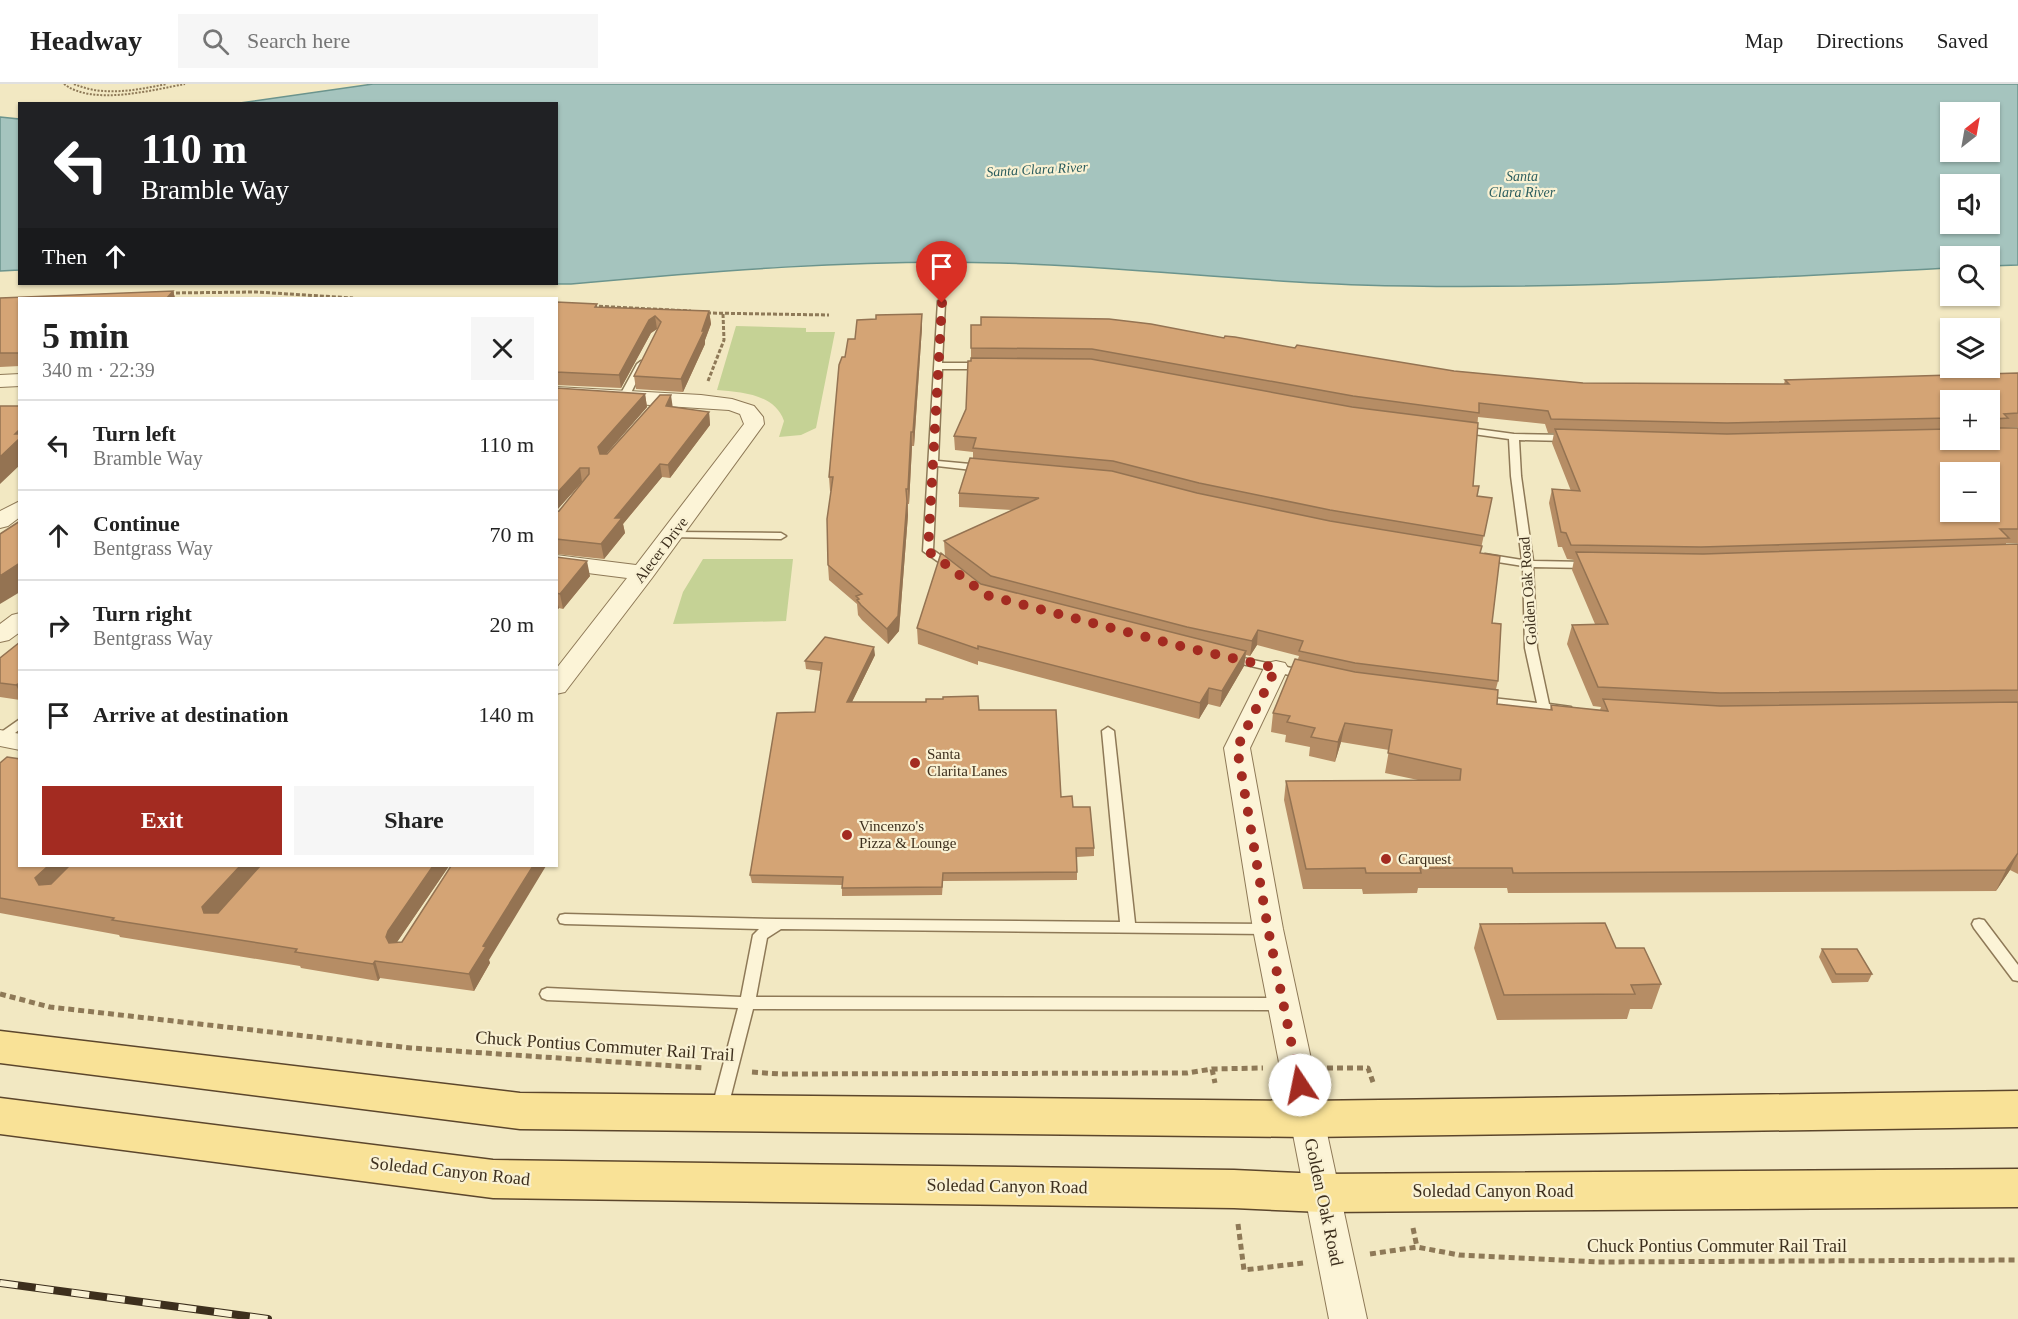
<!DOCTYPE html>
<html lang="en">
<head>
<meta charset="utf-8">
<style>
  body { margin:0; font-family:Georgia,serif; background:#f6f6f6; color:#222; height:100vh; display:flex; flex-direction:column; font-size:22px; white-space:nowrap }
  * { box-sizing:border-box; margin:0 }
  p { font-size:20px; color:#767676 }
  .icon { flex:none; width:33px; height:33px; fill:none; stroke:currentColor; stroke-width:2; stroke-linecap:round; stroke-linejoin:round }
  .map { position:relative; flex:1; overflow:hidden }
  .drawer { position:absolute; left:18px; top:213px; width:540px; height:570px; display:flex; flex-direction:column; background:#fff; border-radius:0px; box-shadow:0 2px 4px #0004 }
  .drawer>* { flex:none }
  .top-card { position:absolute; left:18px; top:18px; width:540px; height:183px; border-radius:0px; box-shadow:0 2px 4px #0004; background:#202124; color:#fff; overflow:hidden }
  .needle { width:39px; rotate:31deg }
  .fabs { position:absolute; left:1940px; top:18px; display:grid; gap:12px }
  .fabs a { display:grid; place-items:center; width:60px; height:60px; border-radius:0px; background:#fff; box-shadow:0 2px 4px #0004; font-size:30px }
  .pin { position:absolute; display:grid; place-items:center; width:51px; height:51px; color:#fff; margin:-62px -26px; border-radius:50% 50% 50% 0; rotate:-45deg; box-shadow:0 0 6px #0007 }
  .pin .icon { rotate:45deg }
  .me { position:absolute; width:66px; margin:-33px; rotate:349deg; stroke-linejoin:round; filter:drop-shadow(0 0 4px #0008) }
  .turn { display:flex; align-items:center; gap:21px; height:126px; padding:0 24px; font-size:27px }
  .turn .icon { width:78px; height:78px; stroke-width:2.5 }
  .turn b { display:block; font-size:42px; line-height:51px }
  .then { display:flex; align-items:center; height:57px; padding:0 24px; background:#0003; gap:12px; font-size:22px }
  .round { display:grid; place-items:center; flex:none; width:63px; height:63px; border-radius:0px; background:#f6f6f6 }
  .head { display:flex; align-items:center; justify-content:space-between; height:102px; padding:0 24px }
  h1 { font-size:36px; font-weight:700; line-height:45px }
  .primary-button { display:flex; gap:12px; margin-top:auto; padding:12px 24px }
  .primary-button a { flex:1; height:69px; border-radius:0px; background:#a32b21; color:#fff; font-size:24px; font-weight:700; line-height:69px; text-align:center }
  .primary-button a+a { background:#f6f6f6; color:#222 }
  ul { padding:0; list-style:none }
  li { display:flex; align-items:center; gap:18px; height:90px; padding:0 24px; border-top:2px solid #e0e0e0 }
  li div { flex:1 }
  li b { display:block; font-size:22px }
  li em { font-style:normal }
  header { display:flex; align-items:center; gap:36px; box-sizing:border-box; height:84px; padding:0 30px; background:#fff; border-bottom:2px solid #e0e0e0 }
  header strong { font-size:28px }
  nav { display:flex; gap:33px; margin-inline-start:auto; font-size:21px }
  .search { width:420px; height:54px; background:#f6f6f6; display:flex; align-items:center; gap:15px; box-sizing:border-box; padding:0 21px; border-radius:0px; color:#767676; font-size:22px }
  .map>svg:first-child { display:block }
</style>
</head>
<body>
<header>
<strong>Headway</strong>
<div class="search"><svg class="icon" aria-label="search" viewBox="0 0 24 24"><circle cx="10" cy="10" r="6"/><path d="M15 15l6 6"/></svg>Search here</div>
<nav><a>Map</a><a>Directions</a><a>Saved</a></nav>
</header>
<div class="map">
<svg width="2018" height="1235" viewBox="0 0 2018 1235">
  <rect width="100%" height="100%" fill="#f2e8c2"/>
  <path fill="#c5d295" d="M736,242L806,244V248H835L816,344L801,351L779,353L784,337C775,310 741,308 717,306Z
    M703,475H793L786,537L673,540L683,508Z"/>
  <path fill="#a5c4be" stroke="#6b948d" stroke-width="1.5" fill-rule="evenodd" d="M373,0H2018V181L1989,182V172H1950V184C1754,194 1557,207 1360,201C1240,197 1120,182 1000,179C857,175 713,187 571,200H551H556V20L240,19ZM1950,28H1989V68H1950ZM1950,100H1989V140H1950Z
    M0,33L19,35V186L0,187Z"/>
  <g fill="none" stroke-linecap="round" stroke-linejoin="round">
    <g stroke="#8e7957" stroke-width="3">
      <path id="lane" d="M938,217L945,219L942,279H982L986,282L982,285H942L938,377L981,381L986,384L981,387L937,382L933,466L954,481L955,483L954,485L950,486L923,467Z
        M641,277L645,280L629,313L627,315H621L619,313L637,280Z
        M1462,343L1514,350L1567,351L1572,354L1567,357L1519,356L1521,392L1533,477L1587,478L1592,481L1587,484L1533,483L1537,564L1549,620L1571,623L1573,626L1571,629H1544L1483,621L1477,617L1483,613L1537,619L1525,564L1523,482L1485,476L1480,473L1485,470L1522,476L1511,392L1509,355L1459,348L1457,346Z
        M672,448L781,449L786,452L781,455L668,453L667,451L668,449Z
        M1229,571L1306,587L1312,591L1306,595L1225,576L1223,574L1225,572Z
        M20,635V645L5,657L0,658V649Z
        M1108,643L1114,647L1135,839L1268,840L1273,841L1275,845L1273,849L1268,850L781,845L767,854L756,913L1282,914L1287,916L1289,920L1287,924L1282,926L753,925L727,1027L725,1032L719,1033L713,1032L711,1027L738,924L547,916L542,914L540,910L542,906L547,904L741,913L753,851L759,845L565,840L560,839L558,835L560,831L565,830L777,835L1120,838L1102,647Z
        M1979,835L1984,836L2018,881V897L2013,896L1974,844L1972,840L1974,836Z"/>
    </g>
    <g stroke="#8e7957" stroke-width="2">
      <path id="street" d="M20,290V302L0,303V291Z
        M556,303L701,311L732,315L754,322L763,333L764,340L652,494L565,608L556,610V585L627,494L556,485V471L636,481L744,340L740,330L729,326L556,315Z
        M20,417V433L8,442L0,444V427Z
        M20,529V548L9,556L0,558V540L12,531Z
        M1276,577L1285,579L1288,584L1250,664L1283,845L1367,1235H1329L1253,845L1224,664L1264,584L1267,579Z
        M0,646L20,650V666L0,662Z"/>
    </g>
    <g stroke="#5c462c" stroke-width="3">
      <path id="primary" d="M0,947L520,1009L1307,1017L2018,1007V1043L1307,1053L520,1045L0,979Z
        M0,1014L493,1076L1234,1086L1322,1090L2018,1085V1123L1322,1128L1234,1124L493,1114L0,1050Z"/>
    </g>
    <path stroke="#8e7957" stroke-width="2" stroke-dasharray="2 1.5" stroke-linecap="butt" d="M64,0C93,22 152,6 185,0
      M74,0C104,13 136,6 167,0"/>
    <path stroke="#8e7957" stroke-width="3" stroke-dasharray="4 2" stroke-linecap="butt" d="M170,209L256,208L353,214
      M593,222L691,227
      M707,229L829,231
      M708,297L724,256L723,230"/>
    <path stroke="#8e7957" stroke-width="5" stroke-dasharray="6 4" stroke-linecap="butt" d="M0,910L50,923L411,964L705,984
      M1327,984H1368L1374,1001
      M1212,985L1215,999
      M752,988L780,990L1187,989L1212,985L1263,984
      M1238,1140L1244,1186L1303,1179
      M1413,1144L1417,1163
      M1370,1170L1417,1163L1459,1171L1598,1178L2018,1176"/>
    <use href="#lane" fill="#fcf4d7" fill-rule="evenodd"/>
    <use href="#street" fill="#fcf4d7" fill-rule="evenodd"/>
    <use href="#primary" fill="#f9e297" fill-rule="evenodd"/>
    <g stroke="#3d2f1d" stroke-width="8">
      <path id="rail" d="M0,1199L268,1235"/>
    </g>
    <use href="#rail" stroke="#f9f1d3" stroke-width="6" stroke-dasharray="18" stroke-linecap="butt"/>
  </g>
  <path fill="#b68d65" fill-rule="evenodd" d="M173,207L175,214H20V282L0,283V214Z
    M556,218L597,223L709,227L711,240L705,256V260L683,308L636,305L634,292L658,245H657L651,249L621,304L556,301Z
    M922,230V243L914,362H912L909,420H908V431L899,547L888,560L862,536L858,531L857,520L829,496L828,481L831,407H830L829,393L845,273L855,255L876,235Z
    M971,241L1224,254L1454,287L1583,299L1784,300L1785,296L2018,289V343L2004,344H2018V459H2006V461L2018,460V790L2010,786L1996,807L1508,809L1507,804H1418L1417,809L1363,810L1362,805H1303L1284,716L1286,697L1418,696L1385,689L1389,666L1341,658L1335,678L1309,672L1310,663L1285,658L1286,651L1271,648L1273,629L1298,575L1299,572L1257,561L1250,572L1246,571L1244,582L1220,623L1208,620L1199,635L978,577V581L918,560L917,544L981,500L983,501L945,472L944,457L1012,426L959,423V409L973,374V368L955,366L954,352L966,325L971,274ZM1950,316L1989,356H1950ZM1478,333L1545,340L1548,349H1554L1552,359L1571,407L1552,405L1549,419L1558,463H1562L1567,475L1574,476L1572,486L1595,540L1572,541L1567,560L1593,622L1601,623L1600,626L1551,621L1550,626L1497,620L1496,605L1498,597L1492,539L1480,469L1492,414L1477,412L1473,402Z
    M556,304L645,310L647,323L606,370L673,323L709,328L710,341L670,394L662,393L623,440L625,449L604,475L556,470V428L559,427L583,398H582L556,427Z
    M556,473L590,492L563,525L559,524L556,527Z
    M20,558V616L0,613V574Z
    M875,571L852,618L979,626L1061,713L1073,723L1094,764V772L1077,773V796L943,797L942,811L842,812V801L752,799L750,791L815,628L821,587L806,585L805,577Z
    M0,679L20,782H449L397,858L489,876L490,879L474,907L380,894L378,897L301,884L300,882L120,853L119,851L0,829Z
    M1480,840L1616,864L1661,900L1652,925H1630L1627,935L1497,936L1474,864Z
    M1822,865L1872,890L1868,898L1832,899L1819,873Z"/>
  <path fill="#947352" d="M173,207L175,214H167Z
    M709,227L711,240L705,256V260L683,308L681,295Z
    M922,230V243L914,362L913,348Z
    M655,232L657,245L651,249L621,304L619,291L649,236Z
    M645,310L647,323L600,377L598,363Z
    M671,311L673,325L666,322Z
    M709,328L710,341L670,394L668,381Z
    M20,345V381L0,400V373L15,350Z
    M911,348L912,362L909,420L908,405Z
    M660,380L662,393L623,440L625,449L604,475L601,460L615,434Z
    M580,384L582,398L556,427V410Z
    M907,417L908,431L899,547L888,560L887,545Z
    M587,477L590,492L563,525L560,510Z
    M20,479V508L0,520V492Z
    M556,514L559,524L556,527Z
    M1258,546L1257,561L1250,572L1252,557Z
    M874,563L875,571L848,626L847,618Z
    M1246,567L1244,582L1220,623L1222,607Z
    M19,598L20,600V609L16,601Z
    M1209,604L1208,620L1199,635L1200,619Z
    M1345,639L1341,658L1335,678L1338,658Z
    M2018,769L2010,786L1996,807L2006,786Z
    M48,782H71L43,811L35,794Z
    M240,782H260L209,839L202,823Z
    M433,782H449L393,864L386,853L388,847Z
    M533,782H546L489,876L490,879L474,907L469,890L483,862Z
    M375,877L380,894L378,897L373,880Z"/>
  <path fill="#d4a475" stroke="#947352" stroke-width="1.5" fill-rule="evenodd" d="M173,207L167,214H20V269H0V214Z
    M556,218L597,220L595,223L709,227L702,247H704L681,295L634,292L661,238L655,232L649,236L619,291L556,288Z
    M922,230L913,348H911L908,405H906L907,417L898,532L887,545L861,521L857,516L859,515L856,512L862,510L828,481L827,435L833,393H829L839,281L842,273H845L848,255H855L857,236L876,235V231Z
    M981,233L1109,235L1151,240L1224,254L1225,252L1235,253L1295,264L1297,261L1454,287L1583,299L1789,300L1785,296L2018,289V329L2004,330L2008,334L1993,335L1992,344H2018V445H2000L2009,454L1701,463L1571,461L1566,449L1561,448L1552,405L1580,407L1555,345L1727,350L1950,345V356H1989V316H1950V334L1727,339L1551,335L1548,327L1479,319V329L1353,312L1092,265L971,264V241H981ZM1950,388H1989V428H1950Z
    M971,274L1091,275L1352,323L1478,339L1473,402H1479L1477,412L1492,414L1484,452L1330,426L1199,399L1113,377L973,364L976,354L954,352L966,325L968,277H971Z
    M556,304L645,310L598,363L600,370H607L660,311H671L666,322L709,328L668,381L660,380L615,434H622L601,460L556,455V428L559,427L589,390V384H580L556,410Z
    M0,322H20V345L15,350H20V354L0,373Z
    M970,374L1112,387L1197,409L1330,437L1482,462L1480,469L1500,472L1492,539L1501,540L1498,597L1355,579L1299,567L1303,557L1258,546L1252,557L1187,543L991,492L944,457L1039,414L959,409Z
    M20,437V479L0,492V450Z
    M2018,460V606L1720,609L1598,603L1572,541L1608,540L1576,468L1703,470Z
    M941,469L981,500L1246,567L1222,607L1209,604L1200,619L978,562V565L917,544Z
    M556,473L587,477L560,510L556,509Z
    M825,553L874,563L847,618H926V615H943V613L978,612L979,626H1056L1061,713L1072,712L1073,723H1090L1094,764H1076L1077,788L943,789L942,803L842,804L843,793L750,791L777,629L815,628L822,579L805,577Z
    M20,558V599L16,601L0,599V574Z
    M1295,575L1355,588L1498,606L1497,620L1552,626L1551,621L1608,627L1603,615L1720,622L2018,618V769L2006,786L1513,789L1512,784H1420L1421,789H1366L1365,784L1306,785L1286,697L1460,696L1461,685L1388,669L1392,646L1345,639L1338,658L1311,653L1315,644L1287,638L1290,632L1273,629Z
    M7,673L20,675V782H48L35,794L39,801L51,800L69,782H240L202,823L204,829H218L260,782H433L388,847L386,853L389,859L402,858L451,782H533L483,862L486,863L469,890L375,877L373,880L295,868L297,865L112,836L114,834L0,814V679Z
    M1605,839L1616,864H1644L1661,900L1631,901L1635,910L1504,911L1480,840Z
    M1822,865H1857L1872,890H1836Z"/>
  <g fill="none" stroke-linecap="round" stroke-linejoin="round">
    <path stroke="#a32b21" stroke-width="10" stroke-dasharray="0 18" d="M942,219L928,467L986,511L1184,563L1276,584L1237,664L1268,845L1300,1001"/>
  </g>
  <g fill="#a32b21" stroke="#f9f1d3" stroke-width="2">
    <circle cx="915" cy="679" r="6"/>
    <circle cx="847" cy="751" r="6"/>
    <circle cx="1386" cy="775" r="6"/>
  </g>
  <g text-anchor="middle" stroke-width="4.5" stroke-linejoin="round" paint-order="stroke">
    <g font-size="14" font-style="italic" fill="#2b5d5e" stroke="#f9f1d3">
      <text transform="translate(1037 85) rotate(-3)" y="5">Santa Clara River</text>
      <text x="1522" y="97">Santa<tspan x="1522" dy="16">Clara River</tspan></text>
    </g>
    <g font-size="15" fill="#3d2f1d" stroke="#f9f1d3">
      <text transform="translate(661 466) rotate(-53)" y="5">Alecer Drive</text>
      <text transform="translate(1528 507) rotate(-94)" y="5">Golden Oak Road</text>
    </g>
    <g font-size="15" fill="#3d2f1d" stroke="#f9f1d3" text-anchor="start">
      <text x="927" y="675">Santa<tspan x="927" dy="17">Clarita Lanes</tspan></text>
      <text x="859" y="747">Vincenzo's<tspan x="859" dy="17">Pizza &amp; Lounge</tspan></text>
      <text x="1398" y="780">Carquest</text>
    </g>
    <g font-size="18" fill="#3d2f1d" stroke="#f9f1d3">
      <text transform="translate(605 962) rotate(4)" y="6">Chuck Pontius Commuter Rail Trail</text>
      <text transform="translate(450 1087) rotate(6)" y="6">Soledad Canyon Road</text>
      <text transform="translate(1007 1102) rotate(1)" y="6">Soledad Canyon Road</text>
      <text x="1493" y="1113">Soledad Canyon Road</text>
      <text transform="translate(1324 1118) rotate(78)" y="6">Golden Oak Road</text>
      <text x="1717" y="1168">Chuck Pontius Commuter Rail Trail</text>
    </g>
  </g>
</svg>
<div class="fabs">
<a><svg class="needle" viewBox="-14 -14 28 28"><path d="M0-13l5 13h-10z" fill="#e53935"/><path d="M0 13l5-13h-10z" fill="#767676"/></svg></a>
<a><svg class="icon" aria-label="sound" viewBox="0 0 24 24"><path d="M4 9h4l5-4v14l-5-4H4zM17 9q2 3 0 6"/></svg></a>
<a><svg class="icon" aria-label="search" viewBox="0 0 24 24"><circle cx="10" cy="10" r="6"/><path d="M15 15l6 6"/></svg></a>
<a><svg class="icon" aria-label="layers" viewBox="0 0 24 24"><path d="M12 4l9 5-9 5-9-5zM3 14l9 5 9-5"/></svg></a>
<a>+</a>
<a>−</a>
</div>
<div class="pin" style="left:942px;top:219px;background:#d93025"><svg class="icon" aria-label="arrive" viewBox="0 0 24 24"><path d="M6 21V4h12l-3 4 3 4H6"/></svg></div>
<svg class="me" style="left:1300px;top:1001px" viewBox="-20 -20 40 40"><circle r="19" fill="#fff"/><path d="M0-13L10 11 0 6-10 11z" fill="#a32b21"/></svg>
<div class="top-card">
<div class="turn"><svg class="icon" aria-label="left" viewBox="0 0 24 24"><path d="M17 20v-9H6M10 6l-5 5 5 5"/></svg><div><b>110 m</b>Bramble Way</div></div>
<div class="then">Then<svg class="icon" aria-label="ahead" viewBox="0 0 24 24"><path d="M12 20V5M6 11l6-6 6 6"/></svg></div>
</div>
<section class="drawer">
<div class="head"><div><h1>5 min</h1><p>340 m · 22:39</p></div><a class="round"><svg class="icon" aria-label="close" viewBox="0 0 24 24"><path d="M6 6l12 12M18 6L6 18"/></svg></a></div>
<ul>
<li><svg class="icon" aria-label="left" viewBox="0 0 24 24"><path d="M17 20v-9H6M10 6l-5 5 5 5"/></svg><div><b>Turn left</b><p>Bramble Way</p></div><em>110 m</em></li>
<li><svg class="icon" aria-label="ahead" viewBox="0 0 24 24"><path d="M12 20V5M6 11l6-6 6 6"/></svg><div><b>Continue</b><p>Bentgrass Way</p></div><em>70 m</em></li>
<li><svg class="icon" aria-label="right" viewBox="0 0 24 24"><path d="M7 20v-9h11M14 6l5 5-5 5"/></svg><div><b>Turn right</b><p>Bentgrass Way</p></div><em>20 m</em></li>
<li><svg class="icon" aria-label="arrive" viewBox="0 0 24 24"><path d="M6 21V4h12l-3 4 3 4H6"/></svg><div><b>Arrive at destination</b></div><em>140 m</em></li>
</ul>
<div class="primary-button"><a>Exit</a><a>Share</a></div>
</section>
</div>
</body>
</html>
